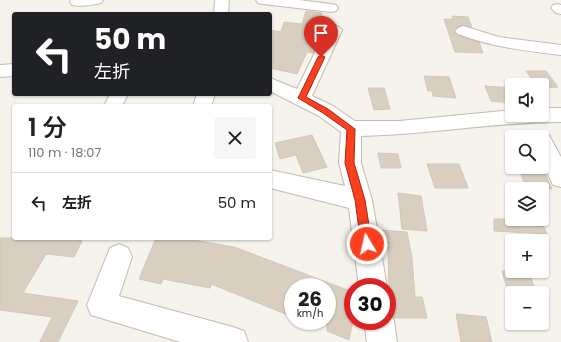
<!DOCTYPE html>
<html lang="ja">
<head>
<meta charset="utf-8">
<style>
  body { margin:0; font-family:Poppins,"Noto Sans JP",sans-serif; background:#f6f6f6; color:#202124; height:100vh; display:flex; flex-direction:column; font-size:15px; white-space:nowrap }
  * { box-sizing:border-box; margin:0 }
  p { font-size:13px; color:#757577 }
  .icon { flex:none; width:22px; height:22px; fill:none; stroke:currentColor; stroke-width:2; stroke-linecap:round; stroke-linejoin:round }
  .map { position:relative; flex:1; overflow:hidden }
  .panel { position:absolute; left:12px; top:104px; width:260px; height:136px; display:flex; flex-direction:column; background:#fff; border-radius:4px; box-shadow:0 1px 3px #0004 }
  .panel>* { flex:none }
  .hud { position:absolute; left:12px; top:12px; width:260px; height:84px; border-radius:4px; box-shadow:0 1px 3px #0004; background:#202124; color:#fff; overflow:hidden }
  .fabs { position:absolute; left:505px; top:78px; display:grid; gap:8px }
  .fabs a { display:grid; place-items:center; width:44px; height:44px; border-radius:4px; background:#fff; box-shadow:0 1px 3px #0004; font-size:20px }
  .speed { position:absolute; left:284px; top:278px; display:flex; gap:8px; font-size:20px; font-weight:700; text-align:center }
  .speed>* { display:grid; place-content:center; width:52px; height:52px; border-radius:50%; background:#fff; box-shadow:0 1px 3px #0004; line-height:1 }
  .speed small { font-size:10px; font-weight:400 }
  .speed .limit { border:6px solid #d22; background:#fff; color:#111 }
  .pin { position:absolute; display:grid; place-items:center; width:34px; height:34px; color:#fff; margin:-41px -17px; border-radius:50% 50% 50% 0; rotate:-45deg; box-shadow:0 0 4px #0007 }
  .pin .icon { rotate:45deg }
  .me { position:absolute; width:44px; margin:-22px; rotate:351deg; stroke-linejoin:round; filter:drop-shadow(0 0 3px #0008) }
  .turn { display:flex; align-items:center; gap:14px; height:84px; padding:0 16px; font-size:18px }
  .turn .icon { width:52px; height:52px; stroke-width:2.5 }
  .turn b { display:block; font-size:28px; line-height:34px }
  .round { display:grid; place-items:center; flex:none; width:42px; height:42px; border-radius:4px; background:#f6f6f6 }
  .summary { display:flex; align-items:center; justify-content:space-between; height:68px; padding:0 16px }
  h1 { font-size:24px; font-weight:600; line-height:30px }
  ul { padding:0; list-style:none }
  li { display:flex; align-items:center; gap:12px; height:60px; padding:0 16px; border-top:1px solid #e0e0e0 }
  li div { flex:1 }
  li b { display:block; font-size:15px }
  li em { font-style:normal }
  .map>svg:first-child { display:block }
</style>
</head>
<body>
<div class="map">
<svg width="561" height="342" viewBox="0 0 561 342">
  <rect width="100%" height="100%" fill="#f6f3ec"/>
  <path fill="#d8cfc1" stroke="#d3c7b4" d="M306,11L322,13L316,48L313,53L307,52L297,74L270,68V30L281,32L284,22L302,24Z
    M452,16L468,17L472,27L462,25L457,27L454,32L457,35L479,42L483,53L455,52L444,19H453Z
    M526,71H546L558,87L542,88V85H536Z
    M424,76L449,77L456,98L433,96L432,91H428Z
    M485,86L512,88V103L491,101Z
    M368,88H384L390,109L374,110Z
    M312,135L327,167L303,173L296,155L280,159L275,143Z
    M378,153L398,154L401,168H381Z
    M427,164H459L468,188H435Z
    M518,167H542L552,189H527Z
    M398,193L421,196L427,231L402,229Z
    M494,219H540L547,234L494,231Z
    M380,230L407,232L412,258L415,297H422L427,318H394L389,294L388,246L381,245Z
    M0,238H62L82,241L74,257L46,254L23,293L78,301L58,342H40L52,317L0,310Z
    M156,238H181L234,247L353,292V321L349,340L327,331V287H293V317L211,284L210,288L163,279L161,284L139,279Z
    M502,271H529L536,293H508Z
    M456,314L486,317L492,342H461Z"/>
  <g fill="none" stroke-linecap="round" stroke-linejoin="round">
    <g stroke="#c2bbae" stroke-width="2">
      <path id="minor" d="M71,0H103L101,3C92,5 81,7 72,5L70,2Z
        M215,0H229L228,14H214Z
        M256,0H299L331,4L336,5L338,8L336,11L331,12L263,4L258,3Z
        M558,4L561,5V14L556,13L551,8L553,5Z
        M334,25L339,27L342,30L312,96L333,106L355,121H399L512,110V115H542V108H561V122C494,122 428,135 361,136V163L372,200L387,287H359L349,208L270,188V170L345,186L339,163L341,132L319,116L270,91V78L297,89L326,30L329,27Z
        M463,26L499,37L561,45V55C526,51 491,47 458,34L455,31L458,28Z
        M14,64V76L0,77V65Z
        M110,94H128L122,106H104Z
        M197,94H215L211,106H193Z
        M542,133L549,135L561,157V187L553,185L542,162V137H534Z
        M119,244L128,248L132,257L119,296L233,327L244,331L248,342H180L91,315L87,305L110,248Z
        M387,310L389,311L394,321L397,342H367L364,321H387Z"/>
    </g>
    <use href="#minor" fill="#fff" fill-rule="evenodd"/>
  </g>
  <path fill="#fc3f1d" stroke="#a42913" d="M321,55L325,57L306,97L328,109L355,129L354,163L365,200L372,244L370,247L367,249L363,247L361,244L355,200L345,163L347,130L323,113L298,98L318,57Z"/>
</svg>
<div class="fabs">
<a><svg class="icon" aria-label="sound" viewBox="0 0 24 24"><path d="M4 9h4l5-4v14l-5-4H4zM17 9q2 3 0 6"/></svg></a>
<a><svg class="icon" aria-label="search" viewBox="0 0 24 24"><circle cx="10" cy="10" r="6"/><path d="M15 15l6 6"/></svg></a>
<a><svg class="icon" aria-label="layers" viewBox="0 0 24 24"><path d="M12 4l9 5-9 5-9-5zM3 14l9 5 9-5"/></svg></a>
<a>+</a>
<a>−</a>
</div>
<div class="speed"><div>26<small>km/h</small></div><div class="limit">30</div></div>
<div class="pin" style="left:321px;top:57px;background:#d93025"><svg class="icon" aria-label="arrive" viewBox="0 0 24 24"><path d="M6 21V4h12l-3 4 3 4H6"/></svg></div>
<svg class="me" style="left:367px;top:244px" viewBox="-20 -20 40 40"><circle r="17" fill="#fc3f1d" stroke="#fff" stroke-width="3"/><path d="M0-11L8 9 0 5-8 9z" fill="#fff"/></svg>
<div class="hud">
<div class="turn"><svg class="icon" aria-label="left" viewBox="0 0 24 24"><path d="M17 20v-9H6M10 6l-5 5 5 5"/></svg><div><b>50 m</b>左折</div></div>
</div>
<section class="panel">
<div class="summary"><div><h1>1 分</h1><p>110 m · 18:07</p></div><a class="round"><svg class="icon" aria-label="close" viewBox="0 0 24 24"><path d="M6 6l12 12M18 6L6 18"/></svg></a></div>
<ul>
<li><svg class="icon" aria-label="left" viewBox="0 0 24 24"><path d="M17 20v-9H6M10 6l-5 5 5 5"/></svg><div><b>左折</b></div><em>50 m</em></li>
</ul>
</section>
</div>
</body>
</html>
